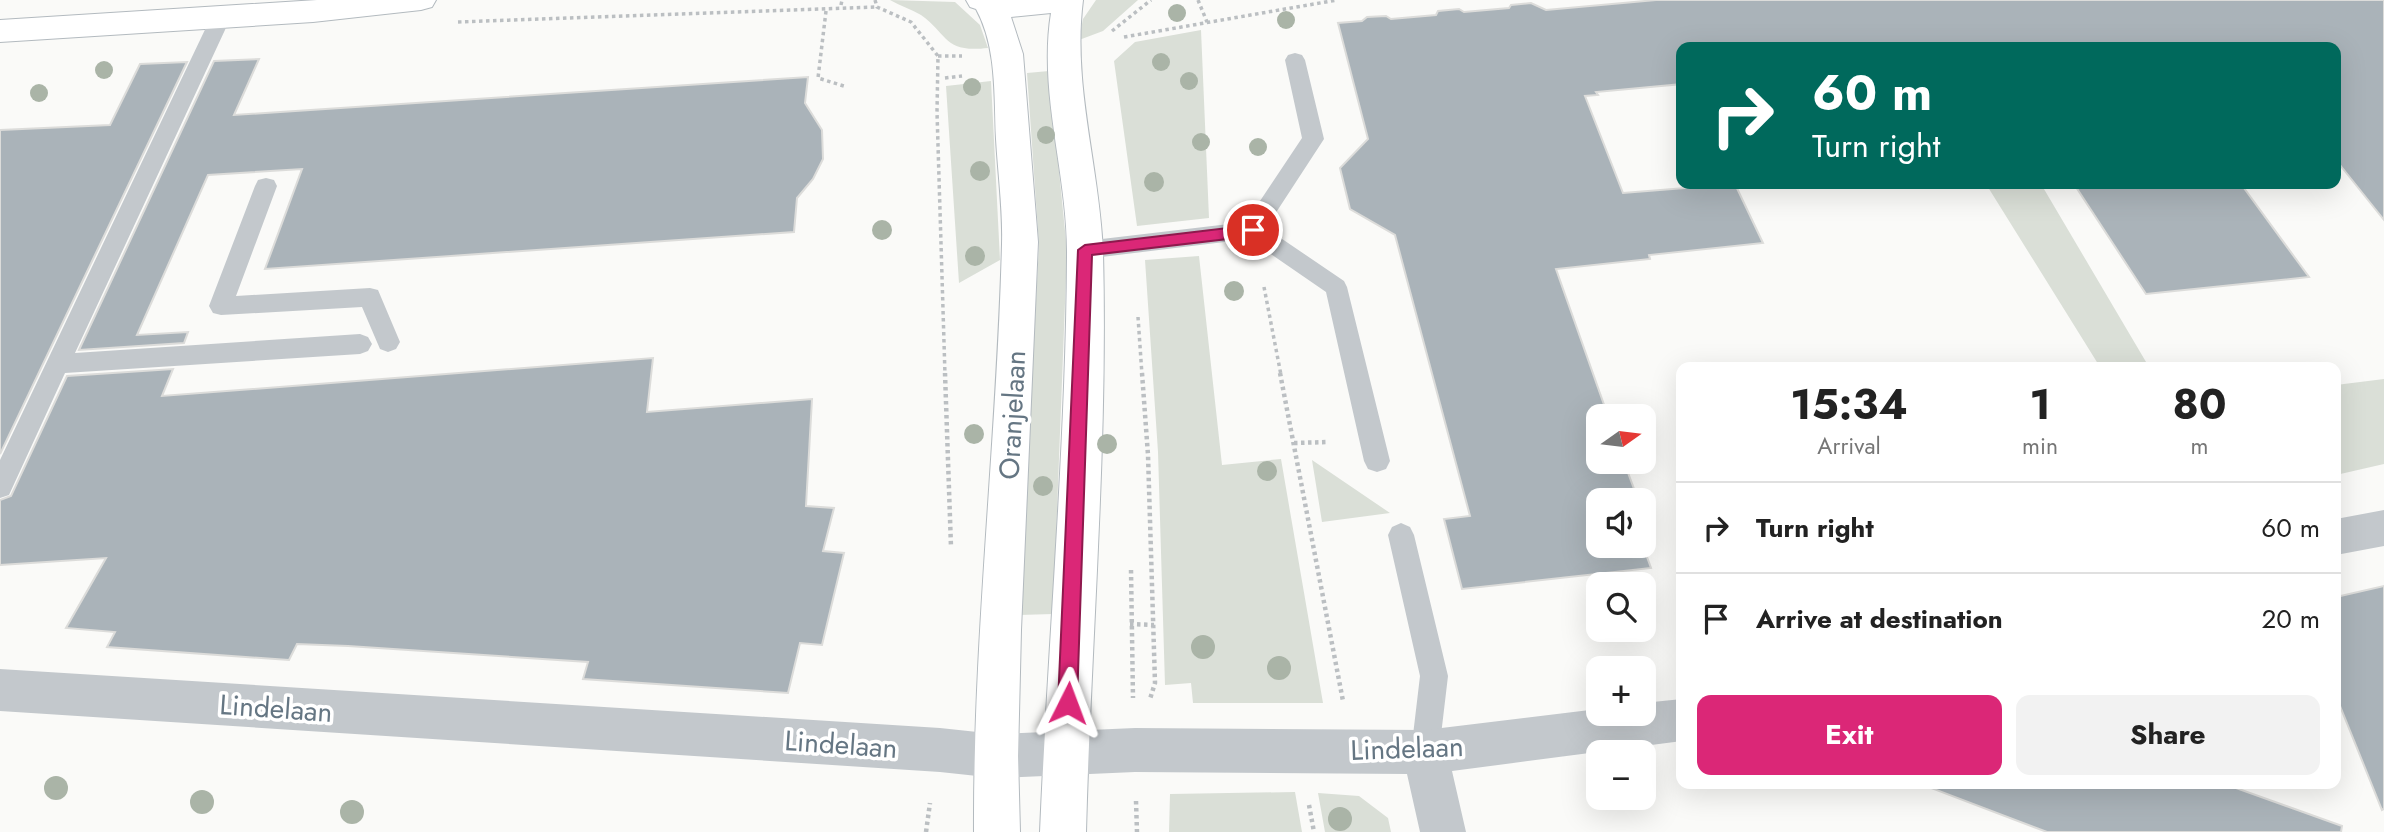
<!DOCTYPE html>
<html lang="en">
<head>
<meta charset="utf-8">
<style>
  body { margin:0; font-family:Jost,sans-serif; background:#f2f2f2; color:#222; height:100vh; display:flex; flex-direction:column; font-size:26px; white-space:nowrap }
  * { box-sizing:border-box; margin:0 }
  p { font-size:23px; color:#767676 }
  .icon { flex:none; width:38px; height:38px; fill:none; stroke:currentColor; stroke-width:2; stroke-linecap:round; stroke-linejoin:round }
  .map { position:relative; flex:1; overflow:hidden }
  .side { position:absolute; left:1676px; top:362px; width:665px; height:427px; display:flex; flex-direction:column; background:#fff; border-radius:14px; box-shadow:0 7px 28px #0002 }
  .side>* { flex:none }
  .guide { position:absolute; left:1676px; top:42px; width:665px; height:147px; border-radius:14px; box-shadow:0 7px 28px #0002; background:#00695c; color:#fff; overflow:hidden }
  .needle { width:46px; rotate:76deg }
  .tools { position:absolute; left:1586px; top:404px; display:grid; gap:14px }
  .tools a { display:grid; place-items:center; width:70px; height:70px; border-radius:14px; background:#fff; box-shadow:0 7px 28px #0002; font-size:35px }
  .pin { position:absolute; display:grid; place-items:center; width:60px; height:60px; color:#fff; margin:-30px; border:4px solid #fff; border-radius:50%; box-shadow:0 2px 7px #0007 }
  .me { position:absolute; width:77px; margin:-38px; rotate:3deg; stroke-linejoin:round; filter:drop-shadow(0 0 5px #0008) }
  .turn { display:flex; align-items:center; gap:24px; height:147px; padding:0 21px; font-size:32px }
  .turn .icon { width:91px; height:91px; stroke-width:2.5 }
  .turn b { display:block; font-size:49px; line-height:60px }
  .eta { display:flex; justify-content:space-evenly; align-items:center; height:119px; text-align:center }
  .eta b { font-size:42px; font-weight:700; line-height:49px }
  .button { display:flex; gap:14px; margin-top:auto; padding:14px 21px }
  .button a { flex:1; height:80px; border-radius:14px; background:#db2777; color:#fff; font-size:28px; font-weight:700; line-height:80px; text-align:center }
  .button a+a { background:#f2f2f2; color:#222 }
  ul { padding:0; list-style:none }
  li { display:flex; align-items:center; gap:21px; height:91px; padding:0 21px; border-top:2px solid #e0e0e0 }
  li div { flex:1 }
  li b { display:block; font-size:26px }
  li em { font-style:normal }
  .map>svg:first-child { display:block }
</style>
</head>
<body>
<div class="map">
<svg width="2384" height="832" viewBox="0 0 2384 832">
  <rect width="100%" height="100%" fill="#fafaf8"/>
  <path fill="#dadfd7" d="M890,0L955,2L980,25L988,48C943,53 949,35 921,15C911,9 900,6 890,0Z
    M1096,0H1138L1103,31L1079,40L1083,19Z
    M1201,30L1209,218L1137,226L1114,61L1135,42Z
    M1049,71L1067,251L1053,614L1019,615L1039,245L1027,73Z
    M991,81L1000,260L959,283L946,86Z
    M1986,184H2041L2149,367H2100Z
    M1199,256L1222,465L1281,459L1323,703H1193L1191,683L1165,685L1158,452L1145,260Z
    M2384,379V464L2336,475V385Z
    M1312,460L1390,513L1322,522Z
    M1295,792L1302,832H1169L1170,794Z
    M1318,793L1359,796L1388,818L1391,832H1325Z"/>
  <path fill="#aab3b9" stroke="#dcdcda" stroke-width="2" d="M1656,0H2384V220L2336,160V47H1682V84L1596,92L1598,95L1585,96L1623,193L1735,184L1763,243L1649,255L1650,259L1556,269L1608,416H1598V462H1624L1637,497L1628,500H1598V546H1643L1651,568L1462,589L1444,519L1470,516L1395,235L1350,209L1340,168L1368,139L1338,23L1362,21L1367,17L1386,16L1391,19L1436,15L1438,11L1459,9L1464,12L1509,8L1511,5L1531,3L1546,10Z
    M259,59L234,115L808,77L805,103L822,130L823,159L813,179L797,198L794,232L265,269L302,169L208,175L137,335L188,332L184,343L79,350L214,61Z
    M187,62L0,454V130L110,125L140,64Z
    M2074,184H2241L2309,277L2146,294Z
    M653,358L647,412L812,399L806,506L834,508L823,551L844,553L822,645L800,643L788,693L583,679L588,662L348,646L297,644L289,660L107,647L115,632L66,628L106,558L0,565V500L11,496L67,376L173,369L162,396Z
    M2384,586V809L2382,810L2336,696V597Z
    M1932,784H2225L2342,826L2341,832H2047L1931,788Z"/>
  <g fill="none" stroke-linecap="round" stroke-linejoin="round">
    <g stroke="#b3babf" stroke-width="2">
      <path id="secondary" d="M317,0H436L432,7L421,10L313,22L0,42V20Z
        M966,0H1083C1072,86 1100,168 1103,253C1108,446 1091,639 1086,832H1040C1048,640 1066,448 1067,256C1068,175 1038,94 1051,13L1011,17L1023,54L1038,242L1021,630L1018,756L1020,832H974C973,636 997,441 1002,244C1003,210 998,174 996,139C994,96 997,47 976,9L970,7Z"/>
    </g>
    <path stroke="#bbbfc2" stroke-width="3.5" stroke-dasharray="3.5 3.5" stroke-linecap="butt" d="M875,0L877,7L911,22L938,56L937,112L945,375
      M1198,0L1207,22
      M841,5L842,0
      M826,11L818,78L847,87
      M458,22L877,7
      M1112,31L1151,0
      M1124,37L1337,0
      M938,56H962
      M945,78L962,76
      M1264,287L1281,375
      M1138,317L1142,375"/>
    <path stroke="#bbbfc2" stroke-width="4.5" stroke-dasharray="3.5 3.5" stroke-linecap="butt" d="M945,373L951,547
      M1142,373L1148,455L1155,683L1150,699
      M1280,373L1343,701
      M1294,443L1328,442
      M1131,570L1133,698
      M1130,624L1154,625
      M1136,801L1137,832
      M1309,805L1314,832
      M926,832L930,803"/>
    <path fill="#c3c8cc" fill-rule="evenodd" d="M221,10L228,12L231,17L75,353L360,334L368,337L372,344L368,351L360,354L65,373L9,495L0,498V460L211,17L214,12Z
      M1295,53L1302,55L1305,60L1324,139L1266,228L1344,281L1347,287L1390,461L1386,469L1377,472L1368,469L1364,461L1326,292L1249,239L1085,259L1077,256L1074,250L1077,244L1085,241L1246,222L1302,138L1285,60L1288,55Z
      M266,178L274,180L277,186L236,296L370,288L378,290L400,342L396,349L388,352L380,349L362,307L221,315L213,313L209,306L255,186L258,180Z
      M1401,523L1410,527L1414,535L1448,676L1439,752L1435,762L1425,766L1415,762L1411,752L1420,676L1388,535L1392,527Z"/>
    <path fill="#c3c8cc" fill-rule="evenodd" d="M2384,510V546L2336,555V519Z
      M0,669L940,728L996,734L1135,728L1425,730L1598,709V714H1643V703L1682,699V741L1452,771L1466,832H1420L1407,774L1135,772L996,778L940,772L0,711Z"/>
    <use href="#secondary" fill="#fff" fill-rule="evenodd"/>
  </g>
  <g fill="#aab4a7">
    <circle cx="1177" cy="13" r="9"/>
    <circle cx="1286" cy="20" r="9"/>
    <circle cx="1161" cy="62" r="9"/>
    <circle cx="104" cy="70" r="9"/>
    <circle cx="1189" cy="81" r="9"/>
    <circle cx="972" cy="87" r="9"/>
    <circle cx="39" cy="93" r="9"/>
    <circle cx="1046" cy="135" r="9"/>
    <circle cx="1201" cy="142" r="9"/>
    <circle cx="1258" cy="147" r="9"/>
    <circle cx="980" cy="171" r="10"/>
    <circle cx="1154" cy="182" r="10"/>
    <circle cx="882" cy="230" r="10"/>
    <circle cx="975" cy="256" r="10"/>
    <circle cx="1234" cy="291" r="10"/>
    <circle cx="974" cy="434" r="10"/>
    <circle cx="1107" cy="444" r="10"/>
    <circle cx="1267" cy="471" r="10"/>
    <circle cx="1043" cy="486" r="10"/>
    <circle cx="1203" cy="647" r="12"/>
    <circle cx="1279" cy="668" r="12"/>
    <circle cx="56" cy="788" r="12"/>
    <circle cx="202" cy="802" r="12"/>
    <circle cx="352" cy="812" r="12"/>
    <circle cx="1340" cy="819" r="12"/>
  </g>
  <path fill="#db2777" stroke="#8e194d" stroke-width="2" d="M1253,225L1260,230L1253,236L1092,255L1077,703L1074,709L1068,712L1061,709L1058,703L1078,250L1085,245Z"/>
  <g text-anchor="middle" stroke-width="7" stroke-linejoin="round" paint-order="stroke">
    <g font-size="28" fill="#657683" stroke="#fff">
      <text transform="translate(1012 415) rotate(-87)" y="10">Oranjelaan</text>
      <text transform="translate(276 708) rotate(4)" y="10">Lindelaan</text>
      <text transform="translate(841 744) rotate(4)" y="10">Lindelaan</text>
      <text transform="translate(1407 748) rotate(-2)" y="10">Lindelaan</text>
    </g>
  </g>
</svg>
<div class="tools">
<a><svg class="needle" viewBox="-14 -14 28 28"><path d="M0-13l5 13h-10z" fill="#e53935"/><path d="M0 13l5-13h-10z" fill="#767676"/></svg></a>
<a><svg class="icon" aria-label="sound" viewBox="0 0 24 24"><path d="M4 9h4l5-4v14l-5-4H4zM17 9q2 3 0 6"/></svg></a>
<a><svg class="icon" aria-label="search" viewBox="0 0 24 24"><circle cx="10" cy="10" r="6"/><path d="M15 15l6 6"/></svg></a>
<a>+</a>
<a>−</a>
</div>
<div class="pin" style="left:1253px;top:230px;background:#d93025"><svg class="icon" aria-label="arrive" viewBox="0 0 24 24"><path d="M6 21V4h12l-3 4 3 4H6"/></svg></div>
<svg class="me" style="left:1068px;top:703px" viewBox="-20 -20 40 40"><path d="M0-17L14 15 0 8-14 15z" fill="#db2777" stroke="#fff" stroke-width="4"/></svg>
<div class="guide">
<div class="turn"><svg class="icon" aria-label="right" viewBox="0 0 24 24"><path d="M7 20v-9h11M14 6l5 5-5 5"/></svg><div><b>60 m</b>Turn right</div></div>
</div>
<section class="side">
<div class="eta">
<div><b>15:34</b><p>Arrival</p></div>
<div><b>1</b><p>min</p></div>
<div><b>80</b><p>m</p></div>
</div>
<ul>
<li><svg class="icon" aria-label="right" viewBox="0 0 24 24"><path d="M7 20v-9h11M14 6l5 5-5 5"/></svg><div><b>Turn right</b></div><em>60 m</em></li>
<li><svg class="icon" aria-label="arrive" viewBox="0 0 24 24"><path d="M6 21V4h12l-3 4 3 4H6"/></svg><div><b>Arrive at destination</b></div><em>20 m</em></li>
</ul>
<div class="button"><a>Exit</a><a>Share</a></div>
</section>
</div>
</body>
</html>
